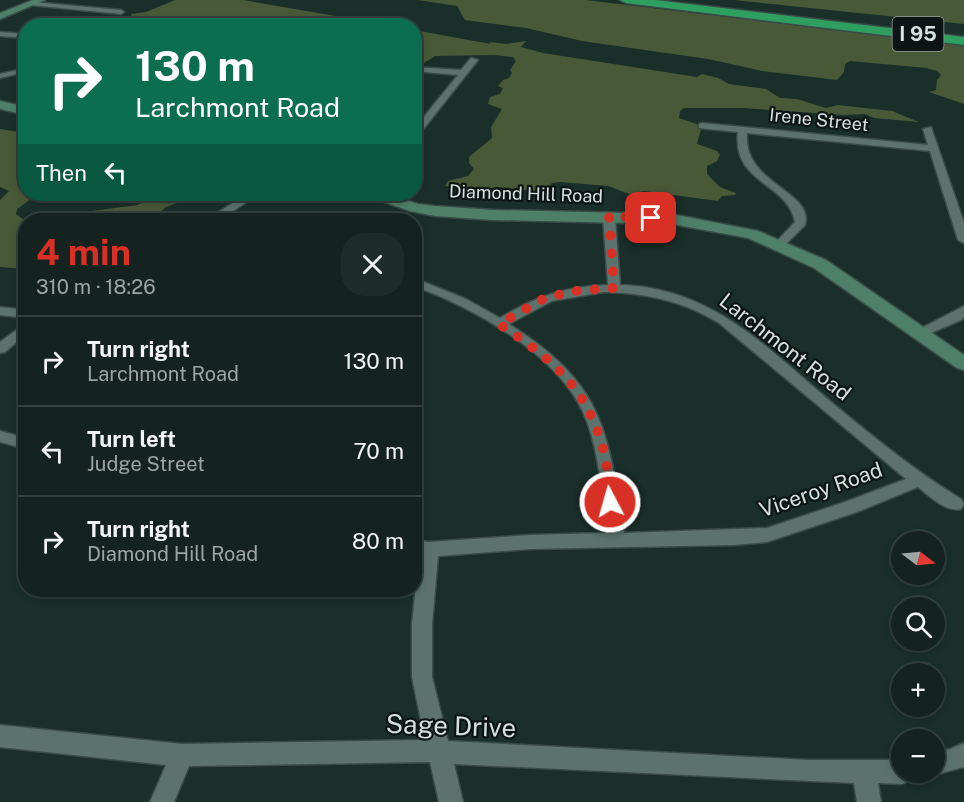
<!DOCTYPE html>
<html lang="en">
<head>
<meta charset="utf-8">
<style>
  body { margin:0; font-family:"Public Sans",sans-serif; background:#1d2b29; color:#f1f3f6; height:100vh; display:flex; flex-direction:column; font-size:22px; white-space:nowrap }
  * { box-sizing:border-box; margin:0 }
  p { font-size:20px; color:#9da4a5 }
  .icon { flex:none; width:33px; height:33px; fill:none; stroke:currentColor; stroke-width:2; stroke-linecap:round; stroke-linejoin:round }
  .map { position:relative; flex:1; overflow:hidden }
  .side { position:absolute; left:18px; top:213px; width:404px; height:384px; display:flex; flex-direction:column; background:#142320; border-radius:24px; box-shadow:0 3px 9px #0003,0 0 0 2px #33403e }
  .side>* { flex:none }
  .hud { position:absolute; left:18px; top:18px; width:404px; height:183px; border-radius:24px; box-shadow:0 3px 9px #0003,0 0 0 2px #33403e; background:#0b6e4f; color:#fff; overflow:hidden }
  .needle { width:39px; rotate:106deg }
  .buttons { position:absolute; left:891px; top:531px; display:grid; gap:12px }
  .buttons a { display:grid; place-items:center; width:54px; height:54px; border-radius:50%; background:#142320; box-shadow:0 3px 9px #0003,0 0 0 2px #33403e; font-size:30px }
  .pin { position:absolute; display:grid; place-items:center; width:51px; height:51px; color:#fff; margin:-26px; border-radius:12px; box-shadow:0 3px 9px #0006 }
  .me { position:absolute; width:66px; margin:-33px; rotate:354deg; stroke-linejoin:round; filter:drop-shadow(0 0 4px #0008) }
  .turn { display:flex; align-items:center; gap:21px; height:126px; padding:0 18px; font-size:27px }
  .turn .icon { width:78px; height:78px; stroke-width:2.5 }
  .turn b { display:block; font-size:42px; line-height:51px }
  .then { display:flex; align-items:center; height:57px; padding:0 18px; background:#0003; gap:12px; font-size:22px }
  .round { display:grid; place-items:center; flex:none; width:63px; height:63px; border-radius:24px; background:#1d2b29 }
  .headline { display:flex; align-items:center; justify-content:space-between; height:102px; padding:0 18px }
  h1 { font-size:36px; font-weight:700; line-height:45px; color:#d93025 }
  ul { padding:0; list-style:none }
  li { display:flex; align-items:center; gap:18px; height:90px; padding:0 18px; border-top:2px solid #33403e }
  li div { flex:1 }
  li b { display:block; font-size:22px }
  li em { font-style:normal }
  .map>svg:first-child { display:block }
</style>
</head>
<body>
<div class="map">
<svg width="964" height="802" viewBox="0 0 964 802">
  <rect width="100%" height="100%" fill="#1a2f2a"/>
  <path fill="#485938" d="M175,0H243L388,25H127L135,21L129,18L132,16L131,14L146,12Z
    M418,0H586L959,45L964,46V104L929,92L936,90L937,80L941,75L937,71L926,68L850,61L845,64L844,72L837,80L762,71L708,59L582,41L526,28L465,20L457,6Z
    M734,0H964V24Z
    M414,30L491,44L489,42L507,44L526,41L521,47L543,53L697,77L702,74L718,78L729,84L766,89L780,98L797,99L826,108L838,105L892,111L919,122L874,118L865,114L843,115L744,108H684L680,111L679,118L702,126L697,144L717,151L720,155L717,161L707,166V174L720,187L736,193L735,195L722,196L718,201L644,191L629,194L608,186L560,182L552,183L546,190L534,191L497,187L484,190L445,186L448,181L468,176L474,169L469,163V157L492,138L491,127L502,109L488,104L490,97L500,94L503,88L498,86L503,80L509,78L512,73L510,70L516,61L513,57L494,55L435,56L414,69Z
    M0,129L25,133V165L16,170V174L25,176L26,194H38L17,209L16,214L24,220L137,205L151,199L150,194H189L180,202L166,207L154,217H136L129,220H26L25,269L0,267V200L9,191L0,187Z"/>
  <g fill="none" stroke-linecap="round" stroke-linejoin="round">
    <g stroke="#3a4c48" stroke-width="3">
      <path id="street" d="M32,2L121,10L124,12L121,14L30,5Z
        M0,32L26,34V38L0,36Z
        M471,58L478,60L417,137L414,138V129L458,75L414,71V67L461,70Z
        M26,68V72L0,78V74Z
        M702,123L928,145L923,129L931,127L964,223V243L958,240L930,151L747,133C742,184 815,191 805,225L784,246H776V242L795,222C787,182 732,184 738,132L699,128V124Z
        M247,194H259L219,220H206Z
        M609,214L615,217L620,285C713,287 770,351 837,407C877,440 917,472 961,499L964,504L961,509C947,513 929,496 918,487L857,512L767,542L734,545L530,549L438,556L432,624V677L448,741L809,760H902V772H913L910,780L902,784L878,783L881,802H857L854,783L454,764L463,802H439L430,762L189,766L174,802H150L166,765L0,747V725L182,744L425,740L412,677V624L419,555L414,554V540L429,542L530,535L606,533C601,494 600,449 583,412C556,353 472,307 414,286V278L466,299L500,318C534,297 567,286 608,285L603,217ZM604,292C646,293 683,301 719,323L906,479L845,502L767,528L624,533C607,429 605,385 509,324L552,301Z
        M964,306V317L961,320L924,336L919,337L912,333Z
        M0,307L26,310V318L0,315Z
        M26,323V334L5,352L0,353V342Z
        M0,431L26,438V449L0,442Z
        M964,743V767L934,775L927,772H934V753L950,749Z"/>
    </g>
    <g stroke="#3a4c48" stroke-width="3">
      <path id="secondary" d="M33,0H45L0,19V13Z
        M0,101L26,107V115L0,109Z
        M368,194H388L418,204L435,206L493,210L672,214L758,231L826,260L964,355V370L957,368L814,268L748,238L672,224L493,220L435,216L410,211L370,197Z"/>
    </g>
    <g stroke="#3a4c48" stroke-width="3">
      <path id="highway" d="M620,0H655L964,37V45L626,3Z"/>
    </g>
    <use href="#street" fill="#5c736d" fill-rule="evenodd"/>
    <use href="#secondary" fill="#4e8069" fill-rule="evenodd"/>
    <use href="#highway" fill="#2f9f5f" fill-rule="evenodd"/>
  </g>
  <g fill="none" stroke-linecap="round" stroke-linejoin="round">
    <path stroke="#d93025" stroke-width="10" stroke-dasharray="0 18" d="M610,502C608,486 608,467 604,452C587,387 553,360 499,324L545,298L576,291L614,288L609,216L651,218"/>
  </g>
  <g text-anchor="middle" stroke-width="4.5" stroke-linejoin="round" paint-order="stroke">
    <g font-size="18" fill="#d5e1de" stroke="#0c1513">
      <text transform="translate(819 120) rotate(6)" y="6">Irene Street</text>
      <text transform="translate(526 194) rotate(2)" y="6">Diamond Hill Road</text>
    </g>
    <rect fill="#0c1513" stroke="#99a4a1" stroke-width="1.5" x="892.5" y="17" width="51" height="34" rx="4.5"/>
    <g font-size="20" font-weight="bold" fill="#d5e1de">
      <text x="918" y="41">I 95</text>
    </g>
    <g font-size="21" fill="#d5e1de" stroke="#0c1513">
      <text transform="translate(785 347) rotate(38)" y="7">Larchmont Road</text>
      <text transform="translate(821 490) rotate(-19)" y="7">Viceroy Road</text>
    </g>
    <g font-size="26" fill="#d5e1de" stroke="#0c1513">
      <text transform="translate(451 726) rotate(2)" y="9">Sage Drive</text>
    </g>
  </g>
</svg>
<div class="buttons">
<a><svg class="needle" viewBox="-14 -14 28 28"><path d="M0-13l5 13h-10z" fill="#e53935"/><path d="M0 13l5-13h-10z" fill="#9da4a5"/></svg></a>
<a><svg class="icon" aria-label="search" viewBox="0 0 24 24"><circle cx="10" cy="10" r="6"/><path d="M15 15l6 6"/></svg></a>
<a>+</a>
<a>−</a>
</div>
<div class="pin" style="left:651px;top:218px;background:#d93025"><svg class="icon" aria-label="arrive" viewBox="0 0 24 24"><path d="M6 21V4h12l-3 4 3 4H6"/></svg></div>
<svg class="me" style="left:610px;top:502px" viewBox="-20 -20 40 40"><circle r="17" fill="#d93025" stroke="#fff" stroke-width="3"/><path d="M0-11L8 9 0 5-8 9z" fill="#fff"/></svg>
<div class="hud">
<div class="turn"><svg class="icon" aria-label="right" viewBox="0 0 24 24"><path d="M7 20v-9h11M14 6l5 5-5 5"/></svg><div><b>130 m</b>Larchmont Road</div></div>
<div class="then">Then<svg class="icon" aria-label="left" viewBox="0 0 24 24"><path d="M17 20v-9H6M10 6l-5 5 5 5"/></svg></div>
</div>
<section class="side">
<div class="headline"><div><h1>4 min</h1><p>310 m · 18:26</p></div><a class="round"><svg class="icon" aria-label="close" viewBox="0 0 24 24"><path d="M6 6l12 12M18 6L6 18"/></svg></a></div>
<ul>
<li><svg class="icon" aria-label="right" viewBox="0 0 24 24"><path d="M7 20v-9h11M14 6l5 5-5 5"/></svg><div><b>Turn right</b><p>Larchmont Road</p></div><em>130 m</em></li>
<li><svg class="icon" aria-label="left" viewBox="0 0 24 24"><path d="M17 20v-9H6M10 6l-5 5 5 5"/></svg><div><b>Turn left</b><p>Judge Street</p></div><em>70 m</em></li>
<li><svg class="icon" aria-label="right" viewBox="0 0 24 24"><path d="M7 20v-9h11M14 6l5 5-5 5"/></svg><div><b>Turn right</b><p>Diamond Hill Road</p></div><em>80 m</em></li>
</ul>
</section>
</div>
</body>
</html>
